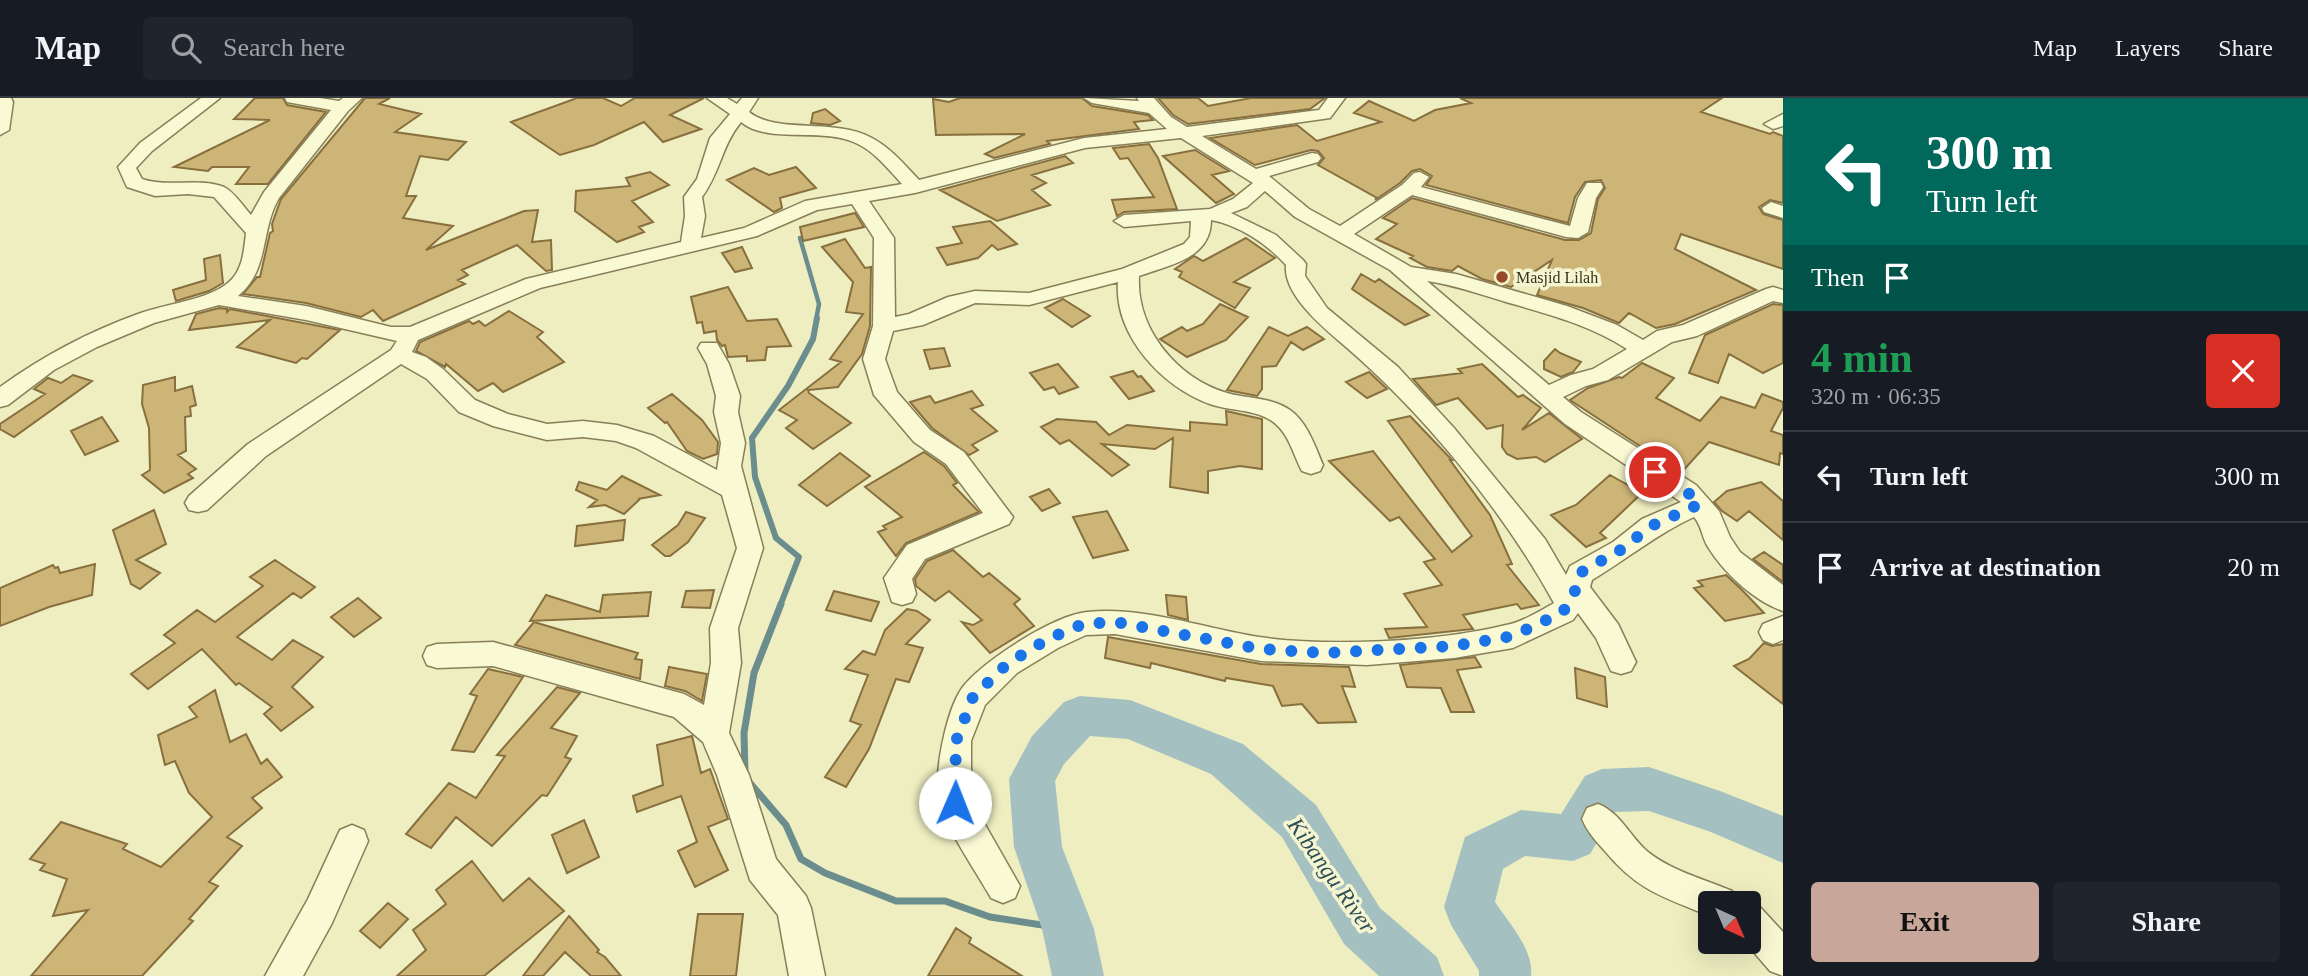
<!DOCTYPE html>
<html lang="en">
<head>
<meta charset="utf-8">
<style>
  body { margin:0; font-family:Georgia,serif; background:#20242c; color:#f1f3f6; height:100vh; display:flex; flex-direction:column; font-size:26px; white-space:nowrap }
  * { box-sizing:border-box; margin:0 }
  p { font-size:23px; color:#9ea1a6 }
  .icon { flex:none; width:38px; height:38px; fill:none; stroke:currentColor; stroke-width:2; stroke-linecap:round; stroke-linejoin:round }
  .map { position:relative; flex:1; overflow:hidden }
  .side { display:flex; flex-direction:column; background:#171b24; width:525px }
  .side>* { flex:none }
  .banner { background:#00695c; color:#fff; overflow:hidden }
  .needle { width:46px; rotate:136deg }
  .controls { position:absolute; left:1698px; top:793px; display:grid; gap:14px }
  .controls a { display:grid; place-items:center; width:63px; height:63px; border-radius:7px; background:#171b24; box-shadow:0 7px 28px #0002; font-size:35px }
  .pin { position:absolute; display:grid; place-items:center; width:60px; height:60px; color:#fff; margin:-30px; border:4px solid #fff; border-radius:50%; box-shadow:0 2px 7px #0007 }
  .me { position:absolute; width:77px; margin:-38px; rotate:1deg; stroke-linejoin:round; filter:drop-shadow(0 0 5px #0008) }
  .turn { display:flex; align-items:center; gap:24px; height:147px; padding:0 28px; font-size:32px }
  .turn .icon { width:91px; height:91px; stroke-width:2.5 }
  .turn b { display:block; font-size:49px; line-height:60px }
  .then { display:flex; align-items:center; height:66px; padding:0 28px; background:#0003; gap:14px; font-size:26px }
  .round { display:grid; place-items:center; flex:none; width:74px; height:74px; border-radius:7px; background:#20242c }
  .summary { display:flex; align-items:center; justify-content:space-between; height:119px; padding:0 28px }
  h1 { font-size:42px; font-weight:800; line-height:52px; color:#1e9e55 }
  .primary-button { display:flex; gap:14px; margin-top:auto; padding:14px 28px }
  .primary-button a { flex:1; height:80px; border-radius:7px; background:#c8a699; color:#111; font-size:28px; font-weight:800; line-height:80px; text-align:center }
  .primary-button a+a { background:#20242c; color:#f1f3f6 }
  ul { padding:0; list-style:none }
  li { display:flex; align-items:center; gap:21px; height:91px; padding:0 28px; border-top:2px solid #363941 }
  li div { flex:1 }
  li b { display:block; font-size:26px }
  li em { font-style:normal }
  header { display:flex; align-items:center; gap:42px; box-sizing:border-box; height:98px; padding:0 35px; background:#171b24; border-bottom:2px solid #363941 }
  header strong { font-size:33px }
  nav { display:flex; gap:38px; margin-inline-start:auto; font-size:24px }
  .search { width:490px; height:63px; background:#20242c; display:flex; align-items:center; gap:18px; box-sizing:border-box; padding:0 24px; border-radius:7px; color:#9ea1a6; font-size:26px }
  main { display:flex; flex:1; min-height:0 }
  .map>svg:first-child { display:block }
</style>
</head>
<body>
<header>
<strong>Map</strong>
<div class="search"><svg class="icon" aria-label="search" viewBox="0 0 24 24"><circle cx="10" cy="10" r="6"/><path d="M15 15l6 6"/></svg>Search here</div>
<nav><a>Map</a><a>Layers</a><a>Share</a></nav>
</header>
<main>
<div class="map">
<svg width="1783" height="878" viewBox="0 0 1783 878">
  <rect width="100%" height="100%" fill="#eeeec1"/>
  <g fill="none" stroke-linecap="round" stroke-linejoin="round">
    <path stroke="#6b8d8e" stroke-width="4.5" d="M800,140L819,206L816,222"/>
    <path stroke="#6b8d8e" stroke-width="6" d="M780,508L799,459L776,440L755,379L752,340L788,288L813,241L817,220"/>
    <path stroke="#6b8d8e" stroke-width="7" d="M745,674L744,635L754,575L781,506
      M749,684L786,727L801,761L825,775L896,803H945L990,819L1068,831"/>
    <path fill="#a4c0c0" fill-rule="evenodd" d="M1080,598L1130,602L1243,646L1316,707L1380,810L1437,859L1444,878H1379L1344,846L1282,739L1211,676L1128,641L1090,638L1064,666L1055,683L1062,749L1094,831L1104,878H1052L1042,831L1014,749L1009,681L1032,638L1064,604Z
      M1649,669L1720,693L1783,718V765L1711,734L1649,713L1615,714L1590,756L1573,763L1525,758L1503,771L1495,804C1509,825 1534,852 1531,878H1479V873L1451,827L1444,809L1465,739L1521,712L1561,716L1585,678L1602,671Z"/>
  </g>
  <path fill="#cdb477" stroke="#87703e" stroke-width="2" d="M255,0H283L287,7L326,14L268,86H236L249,69H212L208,73L174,69L270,22L234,21Z
    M365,0H390L379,6L421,16L395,34L466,44L448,62L420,58L406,98H416L403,120L453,128L426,152L524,113L538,112L532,144L551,142L552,172L546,173L517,147L462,172L468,177L458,182L465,186L383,223L373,212L361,219L306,205L243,196L257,179H260L270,135L273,133L272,126L281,101Z
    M577,0H603L621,8L635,0H704L670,17L701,31L663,44L644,24L594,47L560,57L511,24Z
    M960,0H1082L1092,8L1148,17L1153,22L1134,24L1139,31L1047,43L1050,46L994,60L985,56L1025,36L936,37L933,1L949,4Z
    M1158,0H1198L1208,8L1251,0H1325L1310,11L1188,26L1173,17Z
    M1460,0H1722L1701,14L1770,36L1773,34L1783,38V105L1770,102L1759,109L1763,116L1783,122V171L1681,136L1675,151L1756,192L1675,226L1656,230L1629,215L1619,225L1583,210L1537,197L1552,162L1511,189L1482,181L1458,168L1452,173L1427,169L1410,160L1413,158L1376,141L1397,126L1383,120L1412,100L1565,142H1579L1591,135L1598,101L1605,90L1601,82L1585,84L1575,99L1568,125L1426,87L1432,78L1420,71L1412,73L1400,85L1375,102L1377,100L1318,67L1324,60L1318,53L1311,52L1255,67L1210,40L1297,27L1317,43L1381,24L1354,15L1369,3L1414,23L1435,12L1471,5Z
    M825,11L840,23L830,27L811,25L813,15Z
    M1149,46L1158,60L1177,111L1124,114L1117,118L1112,102L1154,99L1128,60L1120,61L1113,50Z
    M1195,52L1229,73L1212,77L1234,96L1216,105L1163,58Z
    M1065,58L1073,65L1032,77L1046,85L1032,92L1050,107L997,123L940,92Z
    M796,69L816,90L780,100L782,110L774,114L727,82L754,70L769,77Z
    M650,74L669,87L632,103L653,124L639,129L644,134L617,144L575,113L576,93L630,88L626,80Z
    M855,115L864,129L803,143L800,129Z
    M990,123L1017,146L998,152L992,147L978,160L947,167L937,150L962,145L953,129Z
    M1246,140L1275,160L1234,184L1250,190L1235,210L1179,179L1182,174L1175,171L1194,158L1203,163Z
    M845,141L865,170L871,169L870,228L862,256L838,289L808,292L809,295L851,325L813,351L786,330L797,322L779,312L841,264L830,261L863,216L846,214L853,184L822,149Z
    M742,149L752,170L735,174L722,155Z
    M220,157L223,185L209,193L176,203L173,192L206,182L204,161Z
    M1361,176L1375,184L1379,181L1429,217L1405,227L1352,191Z
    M728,189L747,223L777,221L791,248L767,249L765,262L747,263V258L728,259L725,247L722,248L717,242L716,233L704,235L702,224L697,225L691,199Z
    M1063,201L1090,218L1072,229L1045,210Z
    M1220,206L1248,219L1226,242L1187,259L1160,241L1182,229L1187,233L1203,226Z
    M1773,206L1783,207V265L1763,275L1729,256L1718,285L1689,275L1705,237Z
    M219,210L227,211V214L230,211L340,232L307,261L302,260L296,265L237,249L270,222L189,232L196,216Z
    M509,213L543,234L537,239L564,264L503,294L493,285L478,293L446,266L445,269L416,253L420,244L469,223L473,226L479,223L485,228Z
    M1269,229L1288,238L1307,229L1324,241L1303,252L1291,244L1276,268L1262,269V291L1257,298L1227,292Z
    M944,250L950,268L930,271L924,252Z
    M1555,251L1560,255L1581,264L1573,274L1561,279L1544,271V263Z
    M1642,265L1674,280L1656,300L1700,323L1721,299L1755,310L1762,296L1783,304V310L1771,333L1783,337V356L1780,355L1779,367L1709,344L1681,375L1570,302L1588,290L1619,279L1622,280Z
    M1058,266L1078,289L1059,296L1054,289L1044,292L1030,275Z
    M1482,266L1518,299L1523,297L1541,310L1522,332L1549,315L1582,341L1545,364L1536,359L1517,361L1507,356L1502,349L1503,327L1487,331L1458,300L1436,307L1413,281L1462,275L1458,271Z
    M1133,273L1138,279L1141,278L1154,293L1129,301L1111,279Z
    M1369,274L1387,291L1367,300L1346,284Z
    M73,277L92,283L14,339L0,331V326L45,296L34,291L48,280L61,285Z
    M175,279V293L192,288L196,307L190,309L191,318L185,319L186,353L178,357L196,371L188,376L193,380L164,395L142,377L150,372L149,330L142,306L143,287Z
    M972,293L983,307L971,311L997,333L972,347L978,352L969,357L932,330L910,304L930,298L935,305Z
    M672,296L702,322L718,344L717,356L703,361L687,353L667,324L665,325L648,310Z
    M1226,313L1262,321V371L1240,368L1208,373V395L1170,389L1173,340L1155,351L1102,346L1129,367L1112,378L1069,342L1060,346L1041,329L1057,321L1096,324L1109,337L1127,327L1190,333V324L1227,327Z
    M1410,318L1452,362H1450L1490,417L1512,466L1507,467L1539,507L1521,511L1517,506L1463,517L1473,531L1389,540L1385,531L1427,529L1404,496L1442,487L1424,464L1435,461L1399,419L1390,423L1329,363L1373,353L1452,454L1472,438L1388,323Z
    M102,319L118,343L85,357L71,333Z
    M924,354L944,368L957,385L953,387L979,414L906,445L896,458L878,434L886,431L883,428L902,419L865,389Z
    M840,355L870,378L827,408L799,387Z
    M1610,377L1642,395L1600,435L1606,440L1586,449L1551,417L1576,407Z
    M622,378L660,397L638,401H640L624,416L605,407L589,409L597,402L576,392L579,384L607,392Z
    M1761,384L1783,403V442L1749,413L1737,423L1722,413L1714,404L1727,393Z
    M1049,391L1060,405L1042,413L1030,399Z
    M154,412L166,446L136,462L160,475L140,491L131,486L113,432Z
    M1107,413L1128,452L1093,460L1073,419Z
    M686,414L705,420L688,444L670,458H665L652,447L678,427Z
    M625,422L623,442L575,448L577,428Z
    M953,452L983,479L989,475L1020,501L1014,506L1034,528L990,555L962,524L973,527L982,522L949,493L935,503L916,488L915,481L927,463Z
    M1764,454L1783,467V484L1753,461Z
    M275,462L315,489L301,500L293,495L237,539L272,562L293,542L323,559L292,589L313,609L281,633L264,616L272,609L239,585L236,587L202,551L148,591L131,576L175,545L164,537L197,512L215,524L263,488L250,479Z
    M95,466L92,497L49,509L0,528V490L53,467L55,470L58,469L60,475Z
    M1726,477L1742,492L1764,515L1725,523L1694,490L1703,488L1698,483Z
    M714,492L710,510L682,509L686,493Z
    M834,493L879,504L871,523L826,512Z
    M651,494L648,518L530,523L546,497L600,514L603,497Z
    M1166,497L1186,499L1188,522L1168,517Z
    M358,500L381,520L354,539L331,519Z
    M907,511L917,513L930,522L906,546L923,550L909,584L896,581L869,651L846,689L825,679L861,627L850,623L868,577L845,571L863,553L875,557L885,532Z
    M534,524L638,555L635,561L642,562L640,581L515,547Z
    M1108,539L1261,566L1349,569L1355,589L1342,588L1356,624L1318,625L1302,606L1282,608L1273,588L1226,580L1225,583L1151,565L1150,570L1105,560Z
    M1764,545L1772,548L1783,546V606L1734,568L1749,561Z
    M1475,559L1481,569L1457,572L1474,614H1451L1441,590L1407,589L1400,567Z
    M669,569L707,576L702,603L685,593L665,588Z
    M1575,570L1605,579L1607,609L1577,600Z
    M488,571L523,579L474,654L452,652L477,598L470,596Z
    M557,589L580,595L551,630L577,638L565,659L571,661L547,698L542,697L492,748L456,719L431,750L406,736L449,685L476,700L505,658L497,657Z
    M215,592L230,644L246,636L261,666L267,661L282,679L252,700L262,710L227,739L242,748L209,784L218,788L189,821L193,823L142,878H31L88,812L53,818L67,781L40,772L45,766L30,761L61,724L127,746L123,751L161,769L212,719L189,695L175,663L165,667L158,637L197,619L189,609Z
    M692,638L701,675L710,671L728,721L708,729L728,772L695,789L678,753L697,744L681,698L637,714L633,698L663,687L657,647Z
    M584,722L599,759L567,775L552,737Z
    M472,763L503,803L529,780L564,813L484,878H397L426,852L413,832L446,806L436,792Z
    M388,805L408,821L380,850L360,833Z
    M698,816H743L736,878H690Z
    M569,818L599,852L597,854L605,859L621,878H591L565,854L543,878H523Z
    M956,830L971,840L969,845L1022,878H928Z"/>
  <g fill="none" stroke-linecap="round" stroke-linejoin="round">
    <g stroke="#887f59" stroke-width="3">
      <path id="minor" d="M0,0H11L13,4L9,32L0,37Z
        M201,0H220L152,53L136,70L142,81C168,90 198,79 224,89C234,94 244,109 251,117L264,94L331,12L287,4L285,0H320L339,3L343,0H362L348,13L279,100C260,132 270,172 238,198L306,208L391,229H410L526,181L681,144L685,118L684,99L697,81L710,40L730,16L707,0H727L737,6L742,0H758L749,14C776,36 834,20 870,39C890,49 904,66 919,82L1084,40L1167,31L1149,15L1092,5L1084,0L1139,3L1137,0H1154L1171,19L1187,29L1319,12L1328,0H1345L1330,20L1202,38L1256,71L1312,55L1318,56L1321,60L1318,64L1269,78L1309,111L1340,128L1402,87L1414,75L1420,74L1429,79L1421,89L1570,128L1578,100L1587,85H1601L1603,89L1596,100L1588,134L1578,140L1566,139L1412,97L1354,136L1411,169L1456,176L1567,208L1617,227L1643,242L1657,233L1683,227L1766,191L1773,189L1783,192V205L1773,203L1697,238L1672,244L1608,282L1586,288L1563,299L1581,314L1696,387L1719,413L1730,439L1740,454L1783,487V513C1754,503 1724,475 1708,449C1702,440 1702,428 1694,419C1657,436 1627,461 1592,482L1590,489L1618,526L1636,564L1631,573L1621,576L1611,573L1596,540L1578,515L1573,522L1513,550L1454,560L1367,567L1261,563L1115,536L1086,537L1058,550L1017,575L985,607L971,643V702L1020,788L1015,800L1003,805L991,800C977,775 948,733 940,707C932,681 946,613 962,590C981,564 1054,517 1087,514C1143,508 1203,530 1259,539C1329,549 1437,544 1506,527C1522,524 1540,513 1554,505C1503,412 1420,311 1339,243C1319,226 1283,195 1286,167C1267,146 1239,127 1211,122C1211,161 1169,167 1139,178C1136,231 1177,280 1227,295C1248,301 1271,299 1290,312C1307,324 1315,348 1323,367L1320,373L1311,376L1302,373C1293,356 1289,335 1272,323C1254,311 1230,313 1210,306C1162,289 1114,237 1118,184L1029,207L975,205L923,227L893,233L885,261L897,294L930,332L964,354L1013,419L1009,426L925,461L912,481L916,496L912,504L902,507L892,504L884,480L907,447L983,415L946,366L914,344L874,297L863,261L873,228L874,140L852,106L817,112L757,138L540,190L418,242L412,254L426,259L443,271L475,302L508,316L547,326L583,323L617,327L654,338L717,372L721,345L714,314L716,298L707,266L698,250L701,245H717L729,266L740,298L738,314L745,345L741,368L763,450L738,530L741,565L729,635L749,677L776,761L806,798L811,810L825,878H789L778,817L750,782L717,677L703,644L674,619L493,568L437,570L427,567L423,558L427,549L437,546L493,544L684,596L704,607L711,565L710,530L737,450L722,397L636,350L616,343L583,339L547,342L493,328L459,314L427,281L401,266L266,358L207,412L198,414L189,412L185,405L189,398L248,346L391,252L397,243L306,222L219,207L154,225L97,249L54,272L8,307L0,309V289C43,258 88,234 138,216C164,206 209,202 229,184C243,172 244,152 246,135L214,99L188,96L155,98L127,89L118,69L140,45ZM741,24C769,47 824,28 858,46C876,55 888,71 902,86L805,103L744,130L701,140L705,118L702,99C721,73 721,49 741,24ZM1181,40L1253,85L1233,101L1210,111L1124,117L1114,123L1124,129L1191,123L1190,139L1184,146L1122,171L1029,195L975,193L948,199L909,216L895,219L894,140L869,103L915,95L1085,50ZM1265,93L1295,119L1390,172L1565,326L1681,404L1642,421L1613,444L1570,468L1566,477L1545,441L1454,330L1398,269L1327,210L1305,178L1306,166L1303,162L1276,137L1231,115L1247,109ZM1427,183C1454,187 1480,196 1506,204C1548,216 1590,227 1627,251L1593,271L1571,277L1549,287Z
        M1783,16V28L1773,31L1764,26Z
        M1771,104L1783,108V120L1764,114L1762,110Z
        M1783,518V542L1773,546L1763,542L1759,534L1763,526Z
        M1598,706C1621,715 1630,739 1648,754C1672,773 1704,781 1732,793L1737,805H1710V818C1663,799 1638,793 1604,752C1595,742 1587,733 1582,721L1587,710Z
        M352,727L364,732L368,743L332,825L303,878H265L308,801L340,732Z
        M1748,804L1760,809L1783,834V878L1770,873L1745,844H1748V805H1745Z"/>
    </g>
    <use href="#minor" fill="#f9f9d4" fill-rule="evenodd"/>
  </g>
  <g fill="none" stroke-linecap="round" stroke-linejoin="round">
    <path stroke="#1a73e8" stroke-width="12" stroke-dasharray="0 21.6" d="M955,705L956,643L973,599L1007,566L1048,541L1083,526L1115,524L1261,551L1323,555L1454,548L1513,538L1563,514L1576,491L1580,475L1622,451L1651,428L1700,406L1687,394L1655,374"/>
  </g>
  <circle fill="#974828" stroke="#f5f6d1" stroke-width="2.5" cx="1502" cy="179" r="7"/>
  <g text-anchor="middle" stroke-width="7" stroke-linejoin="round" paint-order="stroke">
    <g font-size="16" fill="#37311d" stroke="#f5f6d1" text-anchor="start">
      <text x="1516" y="185">Masjid Lilah</text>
    </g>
    <g font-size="23" font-style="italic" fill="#2c4d57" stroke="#f5f6d1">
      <text transform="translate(1332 777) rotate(55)" y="8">Kibangu River</text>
    </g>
  </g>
</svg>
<div class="controls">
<a><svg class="needle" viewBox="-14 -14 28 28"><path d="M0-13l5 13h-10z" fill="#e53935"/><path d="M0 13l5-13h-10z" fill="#9ea1a6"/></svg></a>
</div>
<div class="pin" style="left:1655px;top:374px;background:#d93025"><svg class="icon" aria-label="arrive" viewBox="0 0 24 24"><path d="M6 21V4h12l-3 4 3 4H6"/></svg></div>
<svg class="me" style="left:955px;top:705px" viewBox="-20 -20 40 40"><circle r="19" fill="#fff"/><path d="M0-13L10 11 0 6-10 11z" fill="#1a73e8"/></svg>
</div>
<section class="side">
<div class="banner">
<div class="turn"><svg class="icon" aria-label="left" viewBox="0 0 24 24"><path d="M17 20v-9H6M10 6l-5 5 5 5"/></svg><div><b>300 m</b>Turn left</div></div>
<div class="then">Then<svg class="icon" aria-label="arrive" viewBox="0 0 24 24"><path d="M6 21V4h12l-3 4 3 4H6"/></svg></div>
</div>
<div class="summary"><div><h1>4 min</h1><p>320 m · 06:35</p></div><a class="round" style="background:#d93025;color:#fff"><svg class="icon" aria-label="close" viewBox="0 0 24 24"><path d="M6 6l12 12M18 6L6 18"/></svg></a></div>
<ul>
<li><svg class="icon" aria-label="left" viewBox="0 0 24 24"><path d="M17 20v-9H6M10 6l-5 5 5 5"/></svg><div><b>Turn left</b></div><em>300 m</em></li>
<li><svg class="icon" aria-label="arrive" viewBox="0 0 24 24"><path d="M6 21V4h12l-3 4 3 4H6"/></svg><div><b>Arrive at destination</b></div><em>20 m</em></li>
</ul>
<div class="primary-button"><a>Exit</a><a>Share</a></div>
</section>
</main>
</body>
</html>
